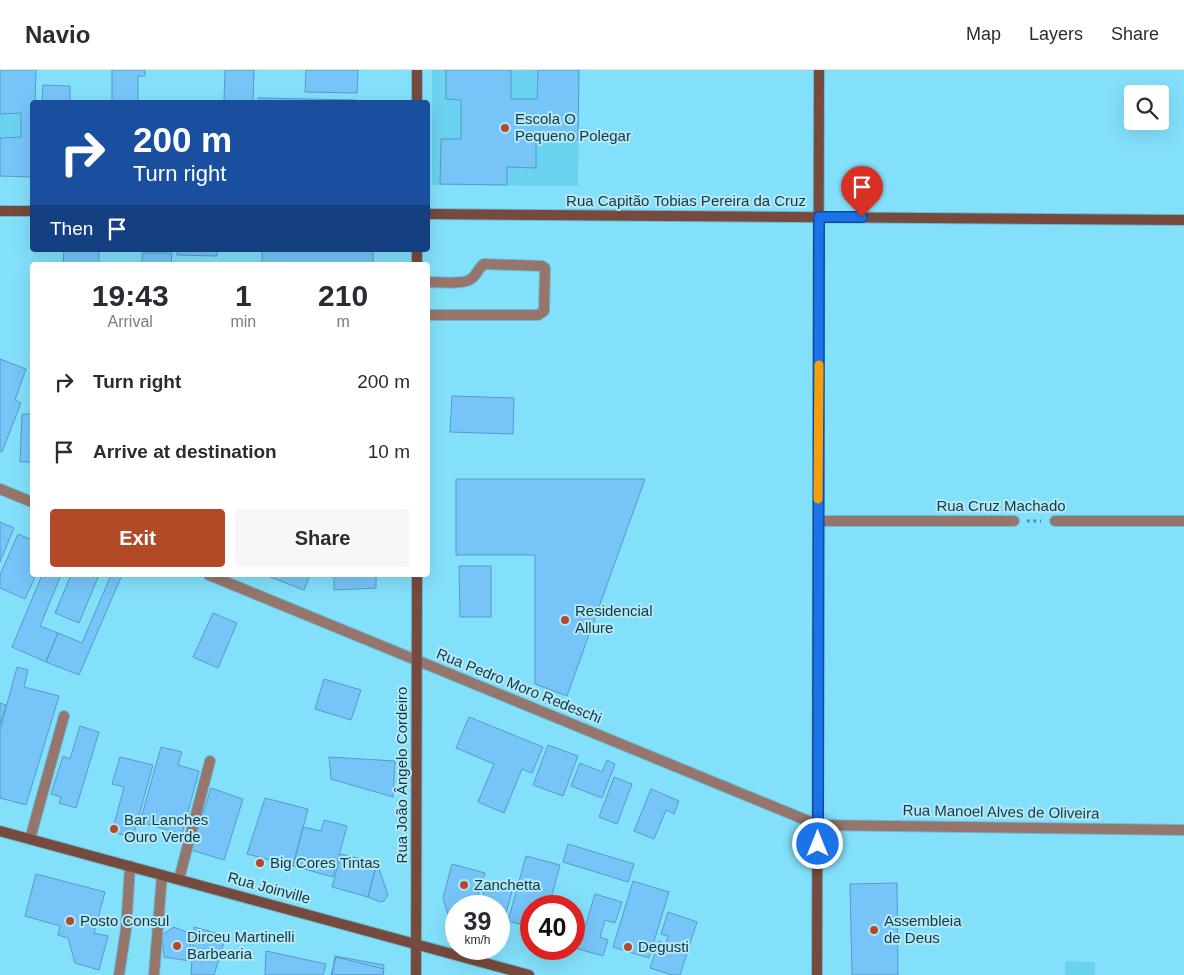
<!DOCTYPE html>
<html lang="en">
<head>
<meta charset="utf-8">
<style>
  body { margin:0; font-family:Arial,sans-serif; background:#f7f7f7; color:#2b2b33; height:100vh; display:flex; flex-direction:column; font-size:19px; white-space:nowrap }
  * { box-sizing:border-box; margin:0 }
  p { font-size:16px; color:#7c7c81 }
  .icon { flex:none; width:28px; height:28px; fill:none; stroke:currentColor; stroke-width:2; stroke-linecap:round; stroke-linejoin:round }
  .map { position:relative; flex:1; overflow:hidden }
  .details { position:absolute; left:30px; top:192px; width:400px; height:315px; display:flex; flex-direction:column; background:#fff; border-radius:5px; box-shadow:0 5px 20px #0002 }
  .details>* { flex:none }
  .hud { position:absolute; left:30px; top:30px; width:400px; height:152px; border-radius:5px; box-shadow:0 5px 20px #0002; background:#1a4fa0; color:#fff; overflow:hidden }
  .fabs { position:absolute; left:1124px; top:15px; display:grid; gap:10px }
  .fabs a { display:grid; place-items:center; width:45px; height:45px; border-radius:5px; background:#fff; box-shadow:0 5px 20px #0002; font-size:25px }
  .speed { position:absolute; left:445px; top:825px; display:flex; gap:10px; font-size:25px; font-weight:700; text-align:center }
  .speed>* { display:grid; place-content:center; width:65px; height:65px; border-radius:50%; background:#fff; box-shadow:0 5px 20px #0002; line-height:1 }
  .speed small { font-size:12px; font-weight:400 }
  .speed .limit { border:8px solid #d22; background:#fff; color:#111 }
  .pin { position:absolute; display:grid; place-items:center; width:42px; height:42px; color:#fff; margin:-51px -21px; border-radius:50% 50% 50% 0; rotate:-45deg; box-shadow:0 0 5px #0007 }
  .pin .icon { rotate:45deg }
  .me { position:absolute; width:55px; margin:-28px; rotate:0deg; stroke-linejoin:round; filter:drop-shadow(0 0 4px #0008) }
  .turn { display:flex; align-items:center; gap:18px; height:105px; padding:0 20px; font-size:22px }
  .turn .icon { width:65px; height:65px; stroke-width:2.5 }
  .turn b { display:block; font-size:35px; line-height:42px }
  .then { display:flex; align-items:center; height:48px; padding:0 20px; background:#0003; gap:10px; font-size:19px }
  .eta { display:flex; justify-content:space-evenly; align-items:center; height:85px; text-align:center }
  .eta b { font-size:30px; font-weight:700; line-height:35px }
  .cta { display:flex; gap:10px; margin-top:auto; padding:10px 20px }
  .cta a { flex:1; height:58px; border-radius:5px; background:#b24a28; color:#fff; font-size:20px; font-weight:700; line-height:58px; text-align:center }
  .cta a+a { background:#f7f7f7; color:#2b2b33 }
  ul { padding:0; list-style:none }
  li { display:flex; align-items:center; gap:15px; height:70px; padding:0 20px }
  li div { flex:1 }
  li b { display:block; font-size:19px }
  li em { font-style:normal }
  header { display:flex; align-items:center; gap:30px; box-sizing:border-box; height:70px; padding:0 25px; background:#fff; border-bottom:1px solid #e1e1e2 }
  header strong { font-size:24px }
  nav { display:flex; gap:28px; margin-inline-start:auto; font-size:18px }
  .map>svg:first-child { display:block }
</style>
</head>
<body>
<header>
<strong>Navio</strong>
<nav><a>Map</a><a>Layers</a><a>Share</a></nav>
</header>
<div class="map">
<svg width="1184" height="905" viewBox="0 0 1184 905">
  <rect width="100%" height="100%" fill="#83e0fb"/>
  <path fill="#6bd3ef" d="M0,0H36L35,32H32V107L0,106Z
    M432,0H579L578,116L432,115Z
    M1065,891L1095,892V905H1065Z"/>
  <path fill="#77c5f8" stroke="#569bc7" d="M0,0H36L35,32H32V107L0,106V68L21,67V43L0,44Z
    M112,0H145V6H138V32H112Z
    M225,0H254L253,32H224Z
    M306,0H358L357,23L305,22Z
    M446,0H511V29H537L538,0H579L578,70H536V98L507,97V115L440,114L441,69H461V30L446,29Z
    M43,15L70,16V32H42Z
    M258,28L356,30V32H258Z
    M64,180H99V195H63Z
    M177,180H217V186L177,185Z
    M262,180H373V195H262Z
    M142,183H172L171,195H142Z
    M223,193H256V195H222Z
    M0,289L26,299L15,330L21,333L2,382H0Z
    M452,326L514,328L513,364L450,362Z
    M22,344H32V392H20Z
    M456,409H645L567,626L535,614V485H456Z
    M0,452L14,458L0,492Z
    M18,464L32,470V505H36L25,529L0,518V505Z
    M459,496H491V547H460Z
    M42,505H61L40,556L58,563L46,592L12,577Z
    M71,505H99L79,553L55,543Z
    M111,505H122L79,605L46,592L58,563L82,573Z
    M265,505H310L304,520Z
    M334,505H376V518L334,520Z
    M213,543L237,553L218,598L193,587Z
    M17,597L28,600L24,617L59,626L26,735L0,728V660Z
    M324,609L361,620L351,650L315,639Z
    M0,633L6,635L0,655Z
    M469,647L543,677L532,703L522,699L504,743L478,732L494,694L456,678Z
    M80,656L99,662L76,738L59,733L61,727L51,724L63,686L70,689Z
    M548,675L578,686L563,726L533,715Z
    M161,677L182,682L178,695L199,701L182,764L140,752Z
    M120,687L153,695L133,767L112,762L124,717L112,714Z
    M329,687L395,691L393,727L331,709Z
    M607,690L615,694L602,728L571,716L580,693L602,702Z
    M614,707L632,714L617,754L599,747Z
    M211,718L243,729L224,790L191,780Z
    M651,719L679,731L674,744L666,740L654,769L634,761Z
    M265,728L308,739L293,796L247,784Z
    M324,750L347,756L333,807L293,796L303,757L321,761Z
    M568,774L634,794L628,812L563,792Z
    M341,784L377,793L368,827L332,817Z
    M526,786L560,795L549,836H531V857L508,851Z
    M377,793L388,825L384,831L380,832L368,827Z
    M452,794L485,803L475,836H456V850L449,848L443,828Z
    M36,804L105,822L94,863L108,866L99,900L75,893L68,868L58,865L60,856L25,846Z
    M487,811L513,818L504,850L499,849V836H480Z
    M633,811L669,822L649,888L613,877Z
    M897,813L898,905H852L850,814Z
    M595,824L622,832L615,853L605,850L600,867L608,870L603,886L575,878L582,856L585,857Z
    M668,842L697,852L680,905H672L650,898L659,871L666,874L668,866L661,864Z
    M174,857L191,864L190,891L164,887L162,865Z
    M194,857L226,866L214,905H191Z
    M266,881L326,894L323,905H265Z
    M335,886L384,895L383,905H332Z
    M336,887L384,899L383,905H331Z"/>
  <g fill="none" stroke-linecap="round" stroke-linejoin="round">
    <g stroke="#6abbd3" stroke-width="12">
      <path id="lane" d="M428,212C438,212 463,215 471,209C477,205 478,198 484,194L542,196L545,198L544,241L538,245H428
        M30,769L64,646
        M179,809L210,691
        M119,905L126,859L130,796
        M154,905L162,805"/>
    </g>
    <g stroke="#6abbd3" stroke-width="12">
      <path id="street" d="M0,419L32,432
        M818,451H1014
        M1055,451H1184
        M209,505L818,755L1184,760"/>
    </g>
    <g stroke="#6abbd3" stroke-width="12">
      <path id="secondary" d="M417,32V0
        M0,141H32
        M428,144L1184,150
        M417,195V180
        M0,761L529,905
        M416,905L417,505
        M817,905L819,0"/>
    </g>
    <path stroke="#47889a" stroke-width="3" stroke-dasharray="2.5 4" stroke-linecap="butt" d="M1027,451H1041"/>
    <use href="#lane" stroke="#96766c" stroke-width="10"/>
    <use href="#street" stroke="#96766c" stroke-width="10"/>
    <use href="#secondary" stroke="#764a3c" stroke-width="10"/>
  </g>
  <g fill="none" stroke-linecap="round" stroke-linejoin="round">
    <g stroke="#114b97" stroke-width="12">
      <path id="route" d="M818,774L819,147H862"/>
    </g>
    <use href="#route" stroke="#1a73e8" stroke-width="9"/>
    <path stroke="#f59e0b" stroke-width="9" d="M818,429L819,295"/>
  </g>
  <g fill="#b24a28" stroke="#b4e8f7" stroke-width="2">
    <circle cx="505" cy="58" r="5"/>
    <circle cx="565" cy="550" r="5"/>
    <circle cx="114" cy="759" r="5"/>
    <circle cx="260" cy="793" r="5"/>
    <circle cx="464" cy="815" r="5"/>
    <circle cx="70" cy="851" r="5"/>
    <circle cx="874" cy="860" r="5"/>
    <circle cx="177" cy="876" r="5"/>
    <circle cx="628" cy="877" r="5"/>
  </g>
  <g text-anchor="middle" stroke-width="4" stroke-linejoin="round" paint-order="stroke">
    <g font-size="15" fill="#113a44" stroke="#b4e8f7" text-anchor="start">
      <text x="515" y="54">Escola O<tspan x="515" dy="17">Pequeno Polegar</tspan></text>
      <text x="575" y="546">Residencial<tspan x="575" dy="17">Allure</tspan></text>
      <text x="124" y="755">Bar Lanches<tspan x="124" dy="17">Ouro Verde</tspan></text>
      <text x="270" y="798">Big Cores Tintas</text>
      <text x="474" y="820">Zanchetta</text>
      <text x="80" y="856">Posto Consul</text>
      <text x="884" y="856">Assembleia<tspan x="884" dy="17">de Deus</tspan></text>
      <text x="187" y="872">Dirceu Martinelli<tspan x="187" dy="17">Barbearia</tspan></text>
      <text x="638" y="882">Degusti</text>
    </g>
    <g font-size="15" fill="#113a44" stroke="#b4e8f7">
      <text x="686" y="136">Rua Capitão Tobias Pereira da Cruz</text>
      <text x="1001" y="441">Rua Cruz Machado</text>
      <text transform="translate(519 616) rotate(22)" y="5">Rua Pedro Moro Redeschi</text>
      <text transform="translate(402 705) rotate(-90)" y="5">Rua João Ângelo Cordeiro</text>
      <text transform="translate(1001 742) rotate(1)" y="5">Rua Manoel Alves de Oliveira</text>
      <text transform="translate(269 818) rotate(15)" y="5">Rua Joinville</text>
    </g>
  </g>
</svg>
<div class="fabs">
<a><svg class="icon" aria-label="search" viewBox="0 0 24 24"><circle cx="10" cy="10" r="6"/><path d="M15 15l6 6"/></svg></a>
</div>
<div class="speed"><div>39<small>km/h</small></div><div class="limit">40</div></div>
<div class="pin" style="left:862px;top:147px;background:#d93025"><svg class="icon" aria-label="arrive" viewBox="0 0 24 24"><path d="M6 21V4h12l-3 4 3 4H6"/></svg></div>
<svg class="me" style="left:818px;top:774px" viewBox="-20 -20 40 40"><circle r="17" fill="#1a73e8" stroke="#fff" stroke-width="3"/><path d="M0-11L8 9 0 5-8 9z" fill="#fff"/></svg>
<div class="hud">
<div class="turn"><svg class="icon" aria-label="right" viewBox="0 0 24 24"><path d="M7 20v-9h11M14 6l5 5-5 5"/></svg><div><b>200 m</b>Turn right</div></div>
<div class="then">Then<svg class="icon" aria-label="arrive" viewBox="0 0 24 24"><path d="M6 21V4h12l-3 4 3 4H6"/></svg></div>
</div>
<section class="details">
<div class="eta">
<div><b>19:43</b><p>Arrival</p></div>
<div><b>1</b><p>min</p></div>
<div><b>210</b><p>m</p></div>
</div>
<ul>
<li><svg class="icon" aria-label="right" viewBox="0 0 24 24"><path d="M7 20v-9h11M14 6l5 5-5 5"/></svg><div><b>Turn right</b></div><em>200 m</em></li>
<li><svg class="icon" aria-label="arrive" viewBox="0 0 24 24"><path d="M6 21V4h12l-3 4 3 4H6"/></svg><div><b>Arrive at destination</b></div><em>10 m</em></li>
</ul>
<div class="cta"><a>Exit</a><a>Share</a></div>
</section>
</div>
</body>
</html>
